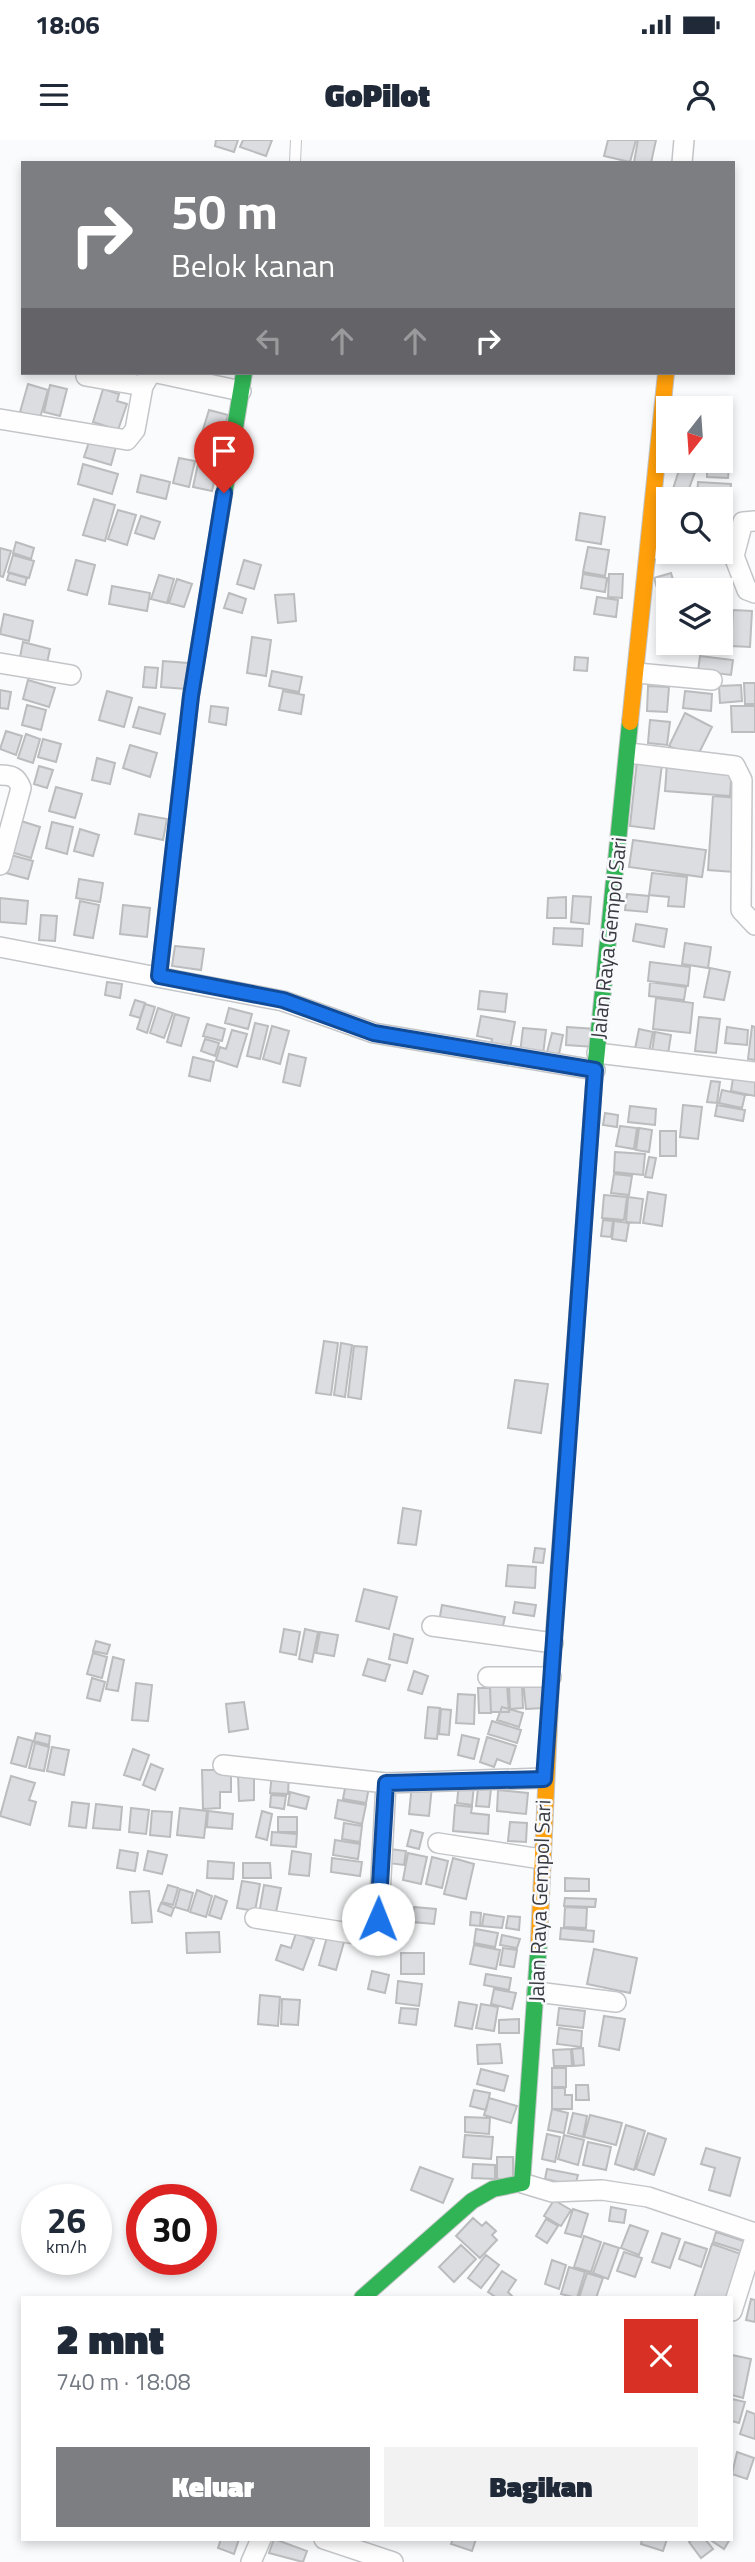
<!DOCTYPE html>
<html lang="id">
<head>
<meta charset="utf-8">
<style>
  body { margin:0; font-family:"Titillium Web",sans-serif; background:#f2f2f3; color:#1f2937; height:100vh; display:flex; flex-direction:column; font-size:26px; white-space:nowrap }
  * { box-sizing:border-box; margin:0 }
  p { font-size:23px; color:#747a83 }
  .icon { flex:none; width:38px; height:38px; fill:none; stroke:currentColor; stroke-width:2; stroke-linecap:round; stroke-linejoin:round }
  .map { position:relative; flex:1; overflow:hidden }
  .sheet { position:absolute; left:21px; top:2156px; width:712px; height:245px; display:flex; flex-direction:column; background:#fff; border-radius:0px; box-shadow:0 4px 10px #0003 }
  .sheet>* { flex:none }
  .top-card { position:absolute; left:21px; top:21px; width:714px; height:214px; border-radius:0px; box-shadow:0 4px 10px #0003; background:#7d7e82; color:#fff; overflow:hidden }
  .needle { width:46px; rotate:197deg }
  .fabs { position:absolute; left:656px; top:256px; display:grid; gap:14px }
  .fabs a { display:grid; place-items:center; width:77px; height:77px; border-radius:0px; background:#fff; box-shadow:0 4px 10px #0003; font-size:35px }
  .speed { position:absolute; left:21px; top:2044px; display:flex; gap:14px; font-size:35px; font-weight:700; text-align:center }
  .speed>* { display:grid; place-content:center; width:91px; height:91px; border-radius:50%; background:#fff; box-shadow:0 4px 10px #0003; line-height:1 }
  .speed small { font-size:18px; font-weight:400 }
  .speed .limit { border:10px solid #d22; background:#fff; color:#111 }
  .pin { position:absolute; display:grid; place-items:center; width:60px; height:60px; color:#fff; margin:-72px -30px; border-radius:50% 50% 50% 0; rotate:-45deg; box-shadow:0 0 7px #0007 }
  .pin .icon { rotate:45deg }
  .me { position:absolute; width:77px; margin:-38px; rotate:1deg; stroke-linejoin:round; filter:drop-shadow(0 0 5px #0008) }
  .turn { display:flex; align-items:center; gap:24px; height:147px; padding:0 35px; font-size:32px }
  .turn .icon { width:91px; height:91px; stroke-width:2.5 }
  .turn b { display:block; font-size:49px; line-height:60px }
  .lanes { display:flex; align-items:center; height:66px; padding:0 35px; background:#0003; justify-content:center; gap:35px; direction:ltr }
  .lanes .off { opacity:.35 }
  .round { display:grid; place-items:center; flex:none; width:74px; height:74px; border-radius:0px; background:#f2f2f3 }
  .head { display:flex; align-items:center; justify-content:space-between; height:119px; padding:0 35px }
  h1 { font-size:42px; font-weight:800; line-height:52px }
  .action { display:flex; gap:14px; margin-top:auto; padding:14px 35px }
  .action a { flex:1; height:80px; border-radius:0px; background:#7d7e82; color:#fff; font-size:28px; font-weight:800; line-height:80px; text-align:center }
  .action a+a { background:#f2f2f3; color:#1f2937 }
  .status { display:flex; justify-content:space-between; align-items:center; height:49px; padding:0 35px; background:#fff; direction:ltr }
  .status svg { height:19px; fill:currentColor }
  header { display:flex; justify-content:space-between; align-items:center; height:91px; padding:0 35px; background:#fff; font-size:32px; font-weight:800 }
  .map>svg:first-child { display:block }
</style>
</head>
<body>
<div class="status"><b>18:06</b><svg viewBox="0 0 49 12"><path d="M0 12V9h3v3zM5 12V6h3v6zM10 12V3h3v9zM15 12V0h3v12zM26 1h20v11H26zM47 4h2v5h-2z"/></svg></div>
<header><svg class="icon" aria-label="menu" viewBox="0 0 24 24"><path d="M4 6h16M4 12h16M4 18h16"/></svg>GoPilot<svg class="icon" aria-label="person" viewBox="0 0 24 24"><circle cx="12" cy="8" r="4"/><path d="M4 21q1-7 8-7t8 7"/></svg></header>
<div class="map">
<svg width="755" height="2422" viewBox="0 0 755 2422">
  <rect width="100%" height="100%" fill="#fafbfc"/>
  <path fill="#dcdde1" stroke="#bbbcbe" stroke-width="2" d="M216,0H238L234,12L215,6Z
    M243,0H272L266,16L240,7Z
    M608,0H636L630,22L604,16Z
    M638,0H656L651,23L634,22Z
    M28,244L48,250L40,278L20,272Z
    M50,245L67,249L60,276L44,272Z
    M103,249L119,254L117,261L127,264L118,290L93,282Z
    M209,270L228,275L221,298L202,293Z
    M90,299L116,307L111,325L84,317Z
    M179,318L195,321L189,347L173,343Z
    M199,319L218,324L212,351L193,347Z
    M83,324L118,334L112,354L78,344Z
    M680,327L695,332L687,354L673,349Z
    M707,327H729L728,338L707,337Z
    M141,335L170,342L166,359L137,352Z
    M698,342L731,344L730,358L697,356Z
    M94,359L115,365L105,401L83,395Z
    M118,370L136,375L127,405L108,399Z
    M580,373L605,377L601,404L576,400Z
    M141,376L160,382L154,399L135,393Z
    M16,402L34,408L31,419L13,413Z
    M588,407L609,410L605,436L583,432Z
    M0,408L11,411L3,437L0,436Z
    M13,415L34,421L29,438L8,432Z
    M76,420L95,425L87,455L68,450Z
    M244,420L261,425L254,449L237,444Z
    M9,433L27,438L25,445L7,440Z
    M671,433L676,449L659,455L654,438Z
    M583,434L607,438L605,452L581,448Z
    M609,434H623L622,458L608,457Z
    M159,435L174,439L167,463L151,459Z
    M177,439L192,444L184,467L169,463Z
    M112,446L150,453L147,471L109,464Z
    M229,453L246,459L242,473L224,468Z
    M294,454L296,481L278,483L275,455Z
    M597,457L618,460L616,477L594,474Z
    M733,470L752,471L750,507L731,506Z
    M4,474L33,481L29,501L0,494Z
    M252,497L271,500L266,536L247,533Z
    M23,502L50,509L46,528L19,522Z
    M700,516L733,520L731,535L698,531Z
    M575,517L588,518L587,531L574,530Z
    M163,521L188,523L186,549L161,547Z
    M145,527L158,528L156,548L143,547Z
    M272,531L302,537L299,552L269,546Z
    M28,540L55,548L49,567L23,559Z
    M744,543H755V564H745Z
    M741,545L742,561L720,563L719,546Z
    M648,546L669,547L667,572L647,571Z
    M0,550L11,552L8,569L0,568Z
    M107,551L132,558L124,587L99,580Z
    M283,551L304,555L301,574L279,570Z
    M685,551L712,554L711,571L683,568Z
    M27,565L46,570L41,590L22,585Z
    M211,566L228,568L226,585L209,582Z
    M731,566H755V592H732Z
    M139,567L165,574L160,594L133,587Z
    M685,573L712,587L696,619L669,606Z
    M650,580L670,582L667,605L648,603Z
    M6,591L22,596L16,615L0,609Z
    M26,594L40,599L33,623L18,618Z
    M43,599L61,604L56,622L38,617Z
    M130,605L157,613L150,637L123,628Z
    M97,618L115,623L110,644L92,640Z
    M637,621L662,624L654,689L630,686Z
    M667,623L732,628L730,656L665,651Z
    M39,626L53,630L47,648L34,644Z
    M56,647L82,654L75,678L49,671Z
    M713,656L740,658L734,732L708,730Z
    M139,674L167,679L163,700L135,694Z
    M21,681L40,687L31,718L11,712Z
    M52,682L73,687L67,714L46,708Z
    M80,689L99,695L93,716L74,711Z
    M633,700L706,710L702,737L629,727Z
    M11,715L33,721L28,739L6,733Z
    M652,733L687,737L684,767L668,766L669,757L649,755Z
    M79,739L103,743L100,762L76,758Z
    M627,754L649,756L647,772L625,770Z
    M573,756L591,757L589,784L571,782Z
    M566,757V778H547L548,758Z
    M0,758L28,761L26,784L0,782Z
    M80,761L99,765L93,798L74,795Z
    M123,765L150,768L147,797L120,794Z
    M41,775L57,776L55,801L39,800Z
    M636,784L667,789L664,807L633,801Z
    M554,788L583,789L582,806L553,804Z
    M685,803L711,807L708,828L682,824Z
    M175,806L204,809L201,830L172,826Z
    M650,822L690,827L688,846L648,841Z
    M710,828L730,832L724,860L704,857Z
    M107,842L122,844L120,858L105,855Z
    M650,842L686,847L684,860L649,856Z
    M480,851L507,854L505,872L478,869Z
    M656,858L693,863L690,893L653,889Z
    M135,860L145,863L140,878L130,875Z
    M145,864L155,867L147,893L137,889Z
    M158,868L173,873L164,898L150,893Z
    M229,868L252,874L248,889L225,883Z
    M175,874L189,878L181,906L167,902Z
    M481,876L515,882L510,909L491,906L492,899L477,896Z
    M699,877L720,879L716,913L695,911Z
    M255,883L268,886L260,919L247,916Z
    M207,884L225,889L222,901L203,896Z
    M272,886L289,891L280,924L263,919Z
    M752,886L755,887V920L748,919Z
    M567,887L596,889L595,907L566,905Z
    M727,887L748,890L747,905L725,903Z
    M523,888L546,890L543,915L520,913Z
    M639,889L653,892L649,912L635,909Z
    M232,890L247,894L237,927L216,920L220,907L226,909Z
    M655,892L671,895L668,914L652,911Z
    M552,893L563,895L558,919L546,916Z
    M205,899L219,903L215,916L201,911Z
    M289,914L306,918L300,946L283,942Z
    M193,917L214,922L210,941L189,936Z
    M733,938L755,942V956L731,951Z
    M711,941L720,942L717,963L707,962Z
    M722,950L745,955L742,968L719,963Z
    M683,965L702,967L698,999L680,997Z
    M717,965L745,970L743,981L715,976Z
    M630,966L656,969L655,985L628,982Z
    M605,973L618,975L617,987L603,985Z
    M620,986L637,988L634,1009L616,1006Z
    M639,988L652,990L649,1012L636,1010Z
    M660,991H676V1016H660Z
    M615,1012L645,1014L643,1035L614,1032Z
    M649,1017L656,1018L652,1038L645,1037Z
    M614,1034L632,1036L629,1055L611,1053Z
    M648,1052L666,1055L662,1086L643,1083Z
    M604,1055L627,1057L624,1080L602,1078Z
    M628,1057L643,1059L640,1083L626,1082Z
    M603,1080L613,1081L611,1097L601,1096Z
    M614,1081L629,1083L626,1101L612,1099Z
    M324,1201L338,1203L331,1255L316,1253Z
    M341,1203L352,1205L345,1257L334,1255Z
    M354,1206L367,1207L361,1259L348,1257Z
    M515,1240L548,1244L541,1293L508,1288Z
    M403,1368L421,1371L416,1405L398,1403Z
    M535,1408L545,1409L543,1423L533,1422Z
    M508,1425L536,1427L535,1448L506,1446Z
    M364,1449L397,1457L389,1489L356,1481Z
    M515,1462L536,1465L534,1476L513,1473Z
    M442,1465L505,1477L501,1494L439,1482Z
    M284,1489L300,1492L296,1515L280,1512Z
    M305,1489L318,1492L312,1522L299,1519Z
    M320,1492L338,1495L334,1516L316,1513Z
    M394,1494L413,1499L407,1523L389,1519Z
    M96,1501L110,1505L107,1514L93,1511Z
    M93,1513L107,1517L102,1538L87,1534Z
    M113,1517L124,1520L118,1551L106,1549Z
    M368,1519L390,1525L385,1541L363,1535Z
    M414,1531L428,1536L422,1554L408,1550Z
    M92,1538L105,1542L100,1561L87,1558Z
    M543,1539L545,1568L526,1569L523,1541Z
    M136,1543L152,1545L148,1581L132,1580Z
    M509,1545H522L523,1568L510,1569Z
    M507,1546L509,1572H491L490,1547Z
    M478,1548H490L491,1573H479Z
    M458,1554L475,1555L474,1584L456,1583Z
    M244,1562L248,1589L229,1592L226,1564Z
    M428,1567L440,1568L437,1599L425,1598Z
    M502,1567L523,1573L519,1587L497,1580Z
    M441,1569L451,1570L449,1595L439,1594Z
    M492,1581L521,1590L517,1603L488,1594Z
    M36,1593L50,1596L49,1605L34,1601Z
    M462,1595L479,1599L474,1619L458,1615Z
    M18,1597L33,1601L26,1627L11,1623Z
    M487,1597L516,1606L510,1624L497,1619L494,1627L480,1622Z
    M35,1603L49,1607L44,1631L29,1628Z
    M52,1607L69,1610L64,1635L47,1631Z
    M133,1609L149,1615L140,1640L124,1635Z
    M151,1624L163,1629L155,1650L143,1645Z
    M202,1630H231V1652H220V1668L203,1669Z
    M272,1633L289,1634L288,1654L270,1653Z
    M238,1635H254V1660L239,1661Z
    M11,1636L35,1643L29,1660L36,1662L30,1685L0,1676Z
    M459,1642L474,1645L472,1665L457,1663Z
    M346,1643L369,1647L366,1663L343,1659Z
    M412,1644L432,1646L429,1676L409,1674Z
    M478,1648L491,1649L489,1667L476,1666Z
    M498,1650L528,1653L526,1674L497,1671Z
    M290,1652L309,1657L306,1669L288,1665Z
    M271,1655L286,1656L284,1669L270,1667Z
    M338,1660L366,1665L362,1684L335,1678Z
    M72,1662L89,1664L86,1688L69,1686Z
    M96,1664L122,1667L120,1690L93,1688Z
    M455,1665L472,1667L471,1673L489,1675L488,1694L453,1691Z
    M131,1668L149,1670L146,1694L129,1692Z
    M180,1668L207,1671L204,1698L177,1695Z
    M152,1671L172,1672L170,1697L150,1695Z
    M208,1671L233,1674L232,1689L207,1687Z
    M262,1671L272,1674L267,1700L256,1697Z
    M278,1677H297V1692H278Z
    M510,1682L527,1683L526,1702L508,1701Z
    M344,1683L362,1686L360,1702L342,1699Z
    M411,1690L423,1693L419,1709L407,1706Z
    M272,1692L297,1694L296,1707L271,1705Z
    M335,1700L360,1704L358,1719L333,1715Z
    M390,1709L406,1711L404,1725L388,1723Z
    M120,1710L138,1713L135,1731L117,1728Z
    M148,1711L167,1715L162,1734L144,1730Z
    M292,1711L311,1714L309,1736L289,1734Z
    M408,1713L427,1717L421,1744L403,1740Z
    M432,1717L448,1721L442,1748L426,1744Z
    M332,1718L362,1722L360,1736L331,1732Z
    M453,1718L474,1724L466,1759L444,1754Z
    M208,1721L234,1723L233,1739L207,1738Z
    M243,1723H270L271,1738H243Z
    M565,1738L589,1739V1751H565Z
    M242,1741L260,1744L255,1771L237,1768Z
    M168,1745L178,1748L173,1765L162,1762Z
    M264,1745L281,1748L275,1777L259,1774Z
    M180,1749L193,1753L188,1771L175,1767Z
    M197,1750L212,1756L206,1777L190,1772Z
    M149,1751L152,1782L132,1783L130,1752Z
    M215,1756L227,1761L221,1779L209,1775Z
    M565,1758L596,1759L595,1767L564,1766Z
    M161,1763L174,1768L171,1776L158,1771Z
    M391,1764L409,1765L408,1789L390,1788Z
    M414,1767L436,1769L434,1784L412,1782Z
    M565,1767L587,1768L586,1788L564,1787Z
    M471,1772L481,1773L480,1786L470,1785Z
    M484,1774L504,1777L502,1788L482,1786Z
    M508,1776L520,1777L519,1790L506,1788Z
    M561,1788L594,1791L593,1802L560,1799Z
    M476,1789L498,1793L495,1807L474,1803Z
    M219,1792L220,1812L187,1813L186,1793Z
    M296,1793L314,1800L303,1830L276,1820L281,1805L291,1808Z
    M502,1795L520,1799L517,1808L500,1805Z
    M327,1797L344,1802L336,1830L319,1825Z
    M474,1805L500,1810L496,1829L470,1824Z
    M503,1808L517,1810L514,1827L500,1825Z
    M594,1809L637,1818L630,1853L587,1844Z
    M401,1813H424V1834H401Z
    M372,1831L389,1835L385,1853L368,1849Z
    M486,1834L511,1838L509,1850L484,1845Z
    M398,1841L422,1844L419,1866L396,1863Z
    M494,1849L516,1853L512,1869L491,1864Z
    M260,1855L280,1857L278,1886L258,1884Z
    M282,1859L300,1860L298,1885L281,1884Z
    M459,1862L477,1865L472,1889L455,1886Z
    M481,1864L498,1867L494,1891L476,1888Z
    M401,1868L418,1869L416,1885L399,1883Z
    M559,1868L585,1871L583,1888L557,1885Z
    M604,1876L625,1879L619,1910L599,1906Z
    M519,1879V1893H499V1880Z
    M559,1888L582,1891L581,1907L557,1904Z
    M500,1904L502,1923L478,1924L477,1905Z
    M583,1908L584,1925L574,1926L572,1909Z
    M571,1909L572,1926H554L553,1910Z
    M552,1928H566V1947H552Z
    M481,1929L508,1936L504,1951L477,1944Z
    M576,1945H588L589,1960H576Z
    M552,1948H565V1955H572V1969H552Z
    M474,1950L490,1953L486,1970L470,1966Z
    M489,1958L517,1966L511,1983L484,1975Z
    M552,1969L568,1973L564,1993L548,1990Z
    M573,1973L587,1976L583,1997L568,1993Z
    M590,1975L622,1983L616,2005L584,1997Z
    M465,1977L490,1978L489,1994L465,1992Z
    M626,1985L645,1991L634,2030L615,2024Z
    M648,1993L666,1999L654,2035L636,2029Z
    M547,1994L560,1997L555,2022L542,2019Z
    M465,1995L493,1997L491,2019L463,2017Z
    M564,1995L584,2000L578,2025L558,2019Z
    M588,2002L611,2007L606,2030L583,2025Z
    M706,2008L740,2018L730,2056L709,2050L715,2028L701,2024Z
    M497,2017H513V2039H497Z
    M473,2024L495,2025V2039L472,2038Z
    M420,2027L453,2039L443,2063L411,2050Z
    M547,2029L578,2035L575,2046L545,2039Z
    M554,2060L571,2070L561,2086L544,2076Z
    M611,2067L626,2070L624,2083L609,2081Z
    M573,2069L588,2074L581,2097L565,2093Z
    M473,2078L482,2086L486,2082L496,2091L492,2095L497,2100L480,2118L456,2096Z
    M546,2079L558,2086L547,2103L536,2096Z
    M630,2085L648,2091L639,2115L621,2108Z
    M716,2092L750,2103L747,2113L713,2102Z
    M662,2093L680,2099L670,2128L652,2122Z
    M584,2096L601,2102L591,2132L574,2127Z
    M685,2102L707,2109L701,2127L679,2119Z
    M604,2103L619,2108L608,2139L593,2133Z
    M712,2104L747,2116L732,2158H694Z
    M461,2105L476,2119L454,2142L439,2127Z
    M624,2112L642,2118L635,2137L617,2131Z
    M486,2115L499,2125L481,2148L468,2138Z
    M552,2120L566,2125L559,2149L545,2144Z
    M569,2127L585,2132L577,2158L561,2154Z
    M502,2131L516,2140L508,2152L514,2158H497L488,2152Z
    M587,2133L603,2138L596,2158H579Z
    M751,2159L755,2160V2182L746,2180Z
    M732,2215L751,2219L743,2258L732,2255Z
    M732,2259L745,2262L739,2283L732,2281Z
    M747,2271L755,2274V2299L740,2294Z
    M737,2312L754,2318L747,2339L732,2334Z
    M221,2399H239L234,2414L218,2408Z
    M274,2399L307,2411L303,2422L269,2413Z
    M453,2399H476L472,2411L451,2404Z
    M642,2399H667L663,2411L641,2404Z
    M693,2399H705L713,2409L701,2418L689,2402Z
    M709,2399H730L724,2409Z"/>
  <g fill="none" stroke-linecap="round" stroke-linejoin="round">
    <g stroke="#c4c5c8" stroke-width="12">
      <path id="lane" d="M295,23L296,0"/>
    </g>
    <g stroke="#c4c5c8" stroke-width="22">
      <path id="street" d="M682,23L684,0
        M157,233L241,251
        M86,236L143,246L149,236
        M0,279L127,300L135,290L143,246
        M650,410L668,405
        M721,411L734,416L747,450L755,453
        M734,416L743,382L755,381
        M0,523L71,535
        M637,533L712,540
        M629,613L735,626L742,640L741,770L755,785
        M0,635C12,635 17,637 21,648L0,725
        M0,807L283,861L374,893L595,930
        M597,913L755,932
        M432,1486L553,1503
        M488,1537H551
        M223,1625L386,1643L544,1638
        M438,1703L541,1719
        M255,1778L356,1794L378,1793L386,1643
        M537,1852L616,1862
        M522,2043L552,2052L602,2050L648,2057L755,2093
        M732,2171L755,2098
        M324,2399L393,2422
        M251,2422L261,2399"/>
    </g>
    <g stroke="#c4c5c8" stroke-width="18">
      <path id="fast" d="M159,836L191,556L244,233
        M552,1520L595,930L630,582
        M362,2158L472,2061L493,2049L522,2043L539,1801"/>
    </g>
    <g stroke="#c4c5c8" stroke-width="18">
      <path id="slow" d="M630,582L666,233
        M539,1801L552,1520"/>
    </g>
    <use href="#lane" stroke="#fefeff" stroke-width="10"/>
    <use href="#street" stroke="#fefeff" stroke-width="19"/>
    <use href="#fast" stroke="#30b455" stroke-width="16"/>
    <use href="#slow" stroke="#ff9f0a" stroke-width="16"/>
  </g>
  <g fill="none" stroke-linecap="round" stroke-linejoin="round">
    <g stroke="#114b97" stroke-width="18">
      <path id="route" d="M224,353L191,556L159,836L283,860L374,893L595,930L544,1639L386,1643L378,1779"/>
    </g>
    <use href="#route" stroke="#1a73e8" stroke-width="12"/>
  </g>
  <g text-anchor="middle" stroke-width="5" stroke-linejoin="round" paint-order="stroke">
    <g font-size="21" fill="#393b41" stroke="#f9fafd">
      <text transform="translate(609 798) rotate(-84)" y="7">Jalan Raya Gempol Sari</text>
      <text transform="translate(540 1761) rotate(-88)" y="7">Jalan Raya Gempol Sari</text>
    </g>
  </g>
</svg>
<div class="fabs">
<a><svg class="needle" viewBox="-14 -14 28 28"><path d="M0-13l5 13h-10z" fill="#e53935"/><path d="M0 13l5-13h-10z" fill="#747a83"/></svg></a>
<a><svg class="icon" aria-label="search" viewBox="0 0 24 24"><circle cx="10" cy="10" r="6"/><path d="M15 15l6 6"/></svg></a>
<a><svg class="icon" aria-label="layers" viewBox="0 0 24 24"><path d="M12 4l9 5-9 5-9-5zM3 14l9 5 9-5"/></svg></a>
</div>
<div class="speed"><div>26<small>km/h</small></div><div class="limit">30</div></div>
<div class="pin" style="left:224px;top:353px;background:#d93025"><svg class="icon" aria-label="arrive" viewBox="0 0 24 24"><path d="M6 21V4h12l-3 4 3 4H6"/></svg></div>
<svg class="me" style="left:378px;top:1779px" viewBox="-20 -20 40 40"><circle r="19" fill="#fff"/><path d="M0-13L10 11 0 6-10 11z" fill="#1a73e8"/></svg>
<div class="top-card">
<div class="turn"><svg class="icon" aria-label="right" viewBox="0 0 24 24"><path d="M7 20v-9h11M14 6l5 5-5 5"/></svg><div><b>50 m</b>Belok kanan</div></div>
<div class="lanes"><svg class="icon off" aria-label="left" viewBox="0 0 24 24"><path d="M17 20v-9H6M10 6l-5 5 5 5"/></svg><svg class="icon off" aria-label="ahead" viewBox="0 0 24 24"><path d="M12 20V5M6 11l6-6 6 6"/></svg><svg class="icon off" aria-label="ahead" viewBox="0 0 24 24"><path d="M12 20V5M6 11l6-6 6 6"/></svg><svg class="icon" aria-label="right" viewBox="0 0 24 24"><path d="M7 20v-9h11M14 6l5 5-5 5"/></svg></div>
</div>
<section class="sheet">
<div class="head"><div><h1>2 mnt</h1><p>740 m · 18:08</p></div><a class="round" style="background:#d93025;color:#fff"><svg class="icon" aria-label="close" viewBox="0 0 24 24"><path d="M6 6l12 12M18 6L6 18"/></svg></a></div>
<div class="action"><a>Keluar</a><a>Bagikan</a></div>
</section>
</div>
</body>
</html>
